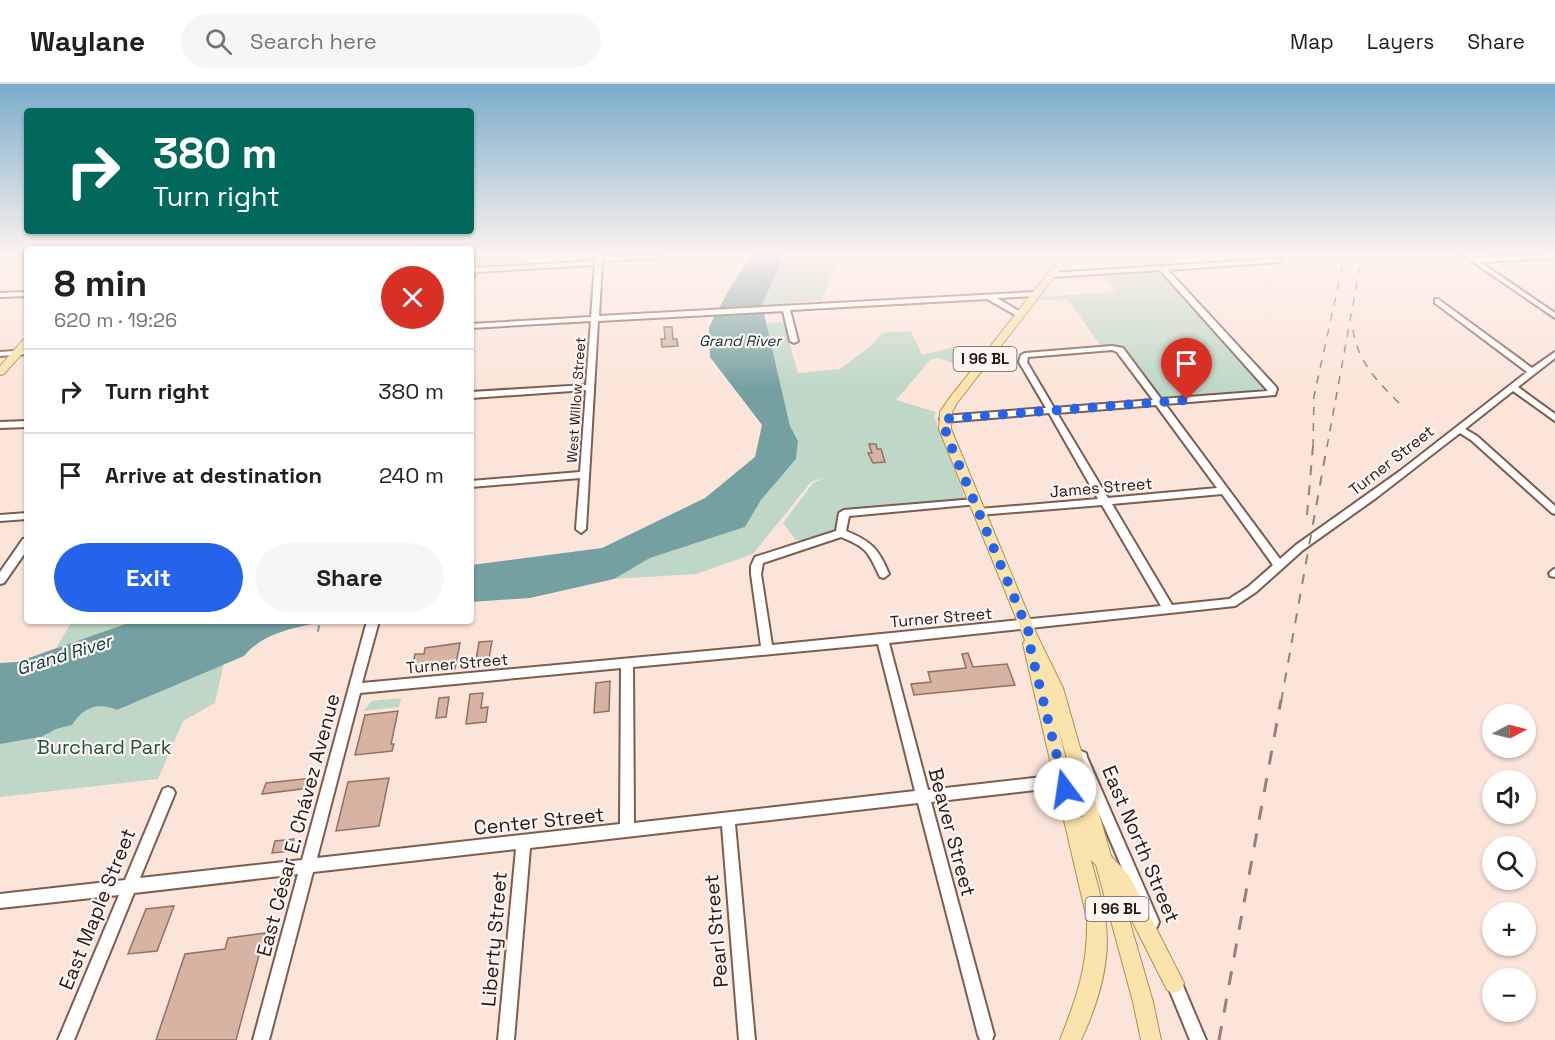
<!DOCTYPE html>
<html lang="en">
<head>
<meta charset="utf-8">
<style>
  body { margin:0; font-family:"Space Grotesk",sans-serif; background:#f6f6f6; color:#202124; height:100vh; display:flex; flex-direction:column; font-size:22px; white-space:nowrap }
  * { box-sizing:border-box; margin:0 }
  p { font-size:20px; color:#757577 }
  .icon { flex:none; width:33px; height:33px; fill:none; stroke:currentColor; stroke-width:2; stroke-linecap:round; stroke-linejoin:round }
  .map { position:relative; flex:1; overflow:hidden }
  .details { position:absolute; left:24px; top:162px; width:450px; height:378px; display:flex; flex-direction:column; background:#fff; border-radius:6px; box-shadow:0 2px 4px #0004 }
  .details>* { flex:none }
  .top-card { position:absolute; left:24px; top:24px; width:450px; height:126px; border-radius:6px; box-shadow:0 2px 4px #0004; background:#00695c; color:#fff; overflow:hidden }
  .needle { width:39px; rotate:83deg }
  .tools { position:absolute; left:1482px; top:620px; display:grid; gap:12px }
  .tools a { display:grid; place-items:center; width:54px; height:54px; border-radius:50%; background:#fff; box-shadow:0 2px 4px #0004; font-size:30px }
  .pin { position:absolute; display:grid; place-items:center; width:51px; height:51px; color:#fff; margin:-62px -26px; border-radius:50% 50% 50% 0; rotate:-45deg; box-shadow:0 0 6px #0007 }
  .pin .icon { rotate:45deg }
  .me { position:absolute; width:66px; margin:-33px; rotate:346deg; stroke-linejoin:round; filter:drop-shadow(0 0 4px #0008) }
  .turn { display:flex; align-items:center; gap:21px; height:126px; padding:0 30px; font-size:27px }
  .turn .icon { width:78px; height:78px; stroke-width:2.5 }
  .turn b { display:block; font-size:42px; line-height:51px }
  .round { display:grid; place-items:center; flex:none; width:63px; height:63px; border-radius:32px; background:#f6f6f6 }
  .overview { display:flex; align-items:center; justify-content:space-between; height:102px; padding:0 30px }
  h1 { font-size:36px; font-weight:700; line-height:45px }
  .primary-button { display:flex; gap:12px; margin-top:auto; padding:12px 30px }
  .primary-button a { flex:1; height:69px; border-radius:36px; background:#2563eb; color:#fff; font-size:24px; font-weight:700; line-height:69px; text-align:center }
  .primary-button a+a { background:#f6f6f6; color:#202124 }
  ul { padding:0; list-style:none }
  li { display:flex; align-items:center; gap:18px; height:84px; padding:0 30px; border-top:2px solid #e0e0e0 }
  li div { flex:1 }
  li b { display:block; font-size:22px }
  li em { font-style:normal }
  header { display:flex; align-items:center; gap:36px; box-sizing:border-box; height:84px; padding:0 30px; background:#fff; border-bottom:2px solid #e0e0e0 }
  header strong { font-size:28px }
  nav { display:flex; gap:33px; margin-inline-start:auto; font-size:21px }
  .search { width:420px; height:54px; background:#f6f6f6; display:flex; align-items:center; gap:15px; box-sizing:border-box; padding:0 21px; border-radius:33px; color:#757577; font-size:22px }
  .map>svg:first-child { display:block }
</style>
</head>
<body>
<header>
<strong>Waylane</strong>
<div class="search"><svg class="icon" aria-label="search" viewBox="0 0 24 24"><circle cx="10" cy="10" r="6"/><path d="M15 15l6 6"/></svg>Search here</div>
<nav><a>Map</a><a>Layers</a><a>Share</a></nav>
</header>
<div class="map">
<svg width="1555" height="956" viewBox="0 0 1555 956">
  <rect width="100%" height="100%" fill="#fbe5da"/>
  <path fill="#bed7c6" d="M784,171H841L837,175L822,216L762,221Z
    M1161,187L1268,306L1163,316L1122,262H1101L1067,215L1038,216L1039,213L1115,208L1102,191Z
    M788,238L789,258L798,289L840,285L872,261L882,249L911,247L922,271L951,264L980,273L969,285L939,274L931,275L896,316L936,328L934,333L966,416L840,427L836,446L810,456H796L783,439L813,399L827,393L811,398L753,470L696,490L614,495L650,474L745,443L761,416L796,375L798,357L790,342L766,239Z
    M72,537H135L56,564Z
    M224,579L215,619L183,637L158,695L0,713V660L41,653L56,645L72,641C84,623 97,618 118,626Z
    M401,614L399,623L363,627L372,617Z"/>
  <path fill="#74a0a2" d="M752,171H784L762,221L790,342L798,357L796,375L761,416L745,443L650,474L614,495L530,514L471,518V481L602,464L705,414L755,373L762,341L710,273L709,243L731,202Z
    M134,537H332C303,541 263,548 244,572L117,626C97,618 84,623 72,641L56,645L41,653L0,660V579L17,578Z"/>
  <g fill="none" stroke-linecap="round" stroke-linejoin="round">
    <path stroke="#74a0a2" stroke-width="2" d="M318,547L319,542"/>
  </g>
  <path fill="#d7b3a3" stroke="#927162" stroke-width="1.5" d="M664,243H672L673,255H677L678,262L662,263L661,255H665Z
    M869,360H876L877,365H881L885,378L873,379L868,369H872Z
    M492,557L488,581L475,582L479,558Z
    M460,559L455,585L411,588L415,570H424L425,564Z
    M968,569L973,583L1007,580L1015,601L914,611L911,600L931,598L928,588L966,584L962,570Z
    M610,597L609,627L594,629L596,599Z
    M483,609L481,624L488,623L486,638L466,640L470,610Z
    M449,613L446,633L436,634L439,614Z
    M398,627L391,660H394L392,667L355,671L365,631Z
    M312,694L309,704L262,710L266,699Z
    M389,694L379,742L336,747L348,698Z
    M294,755L291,767L272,769L275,757Z
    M174,822L157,867L128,870L146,825Z
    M265,849L236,956H156L185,870L225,865L228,854Z"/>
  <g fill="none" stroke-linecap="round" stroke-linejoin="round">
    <g stroke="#7d5d4f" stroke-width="4">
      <path id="minor" d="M474,171H480L477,184L595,177L596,171H602V173L681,171L678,173L602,177L599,232L1035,208L1039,210L1035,212L997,214L1022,229L1023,231L1019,233L987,215L790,226L798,257L794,259L790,257L783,227L598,237L586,445L581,449L576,445L580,394L471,403V397L580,388L586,306L471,314V308L586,301L591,237L471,244V240L591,233L595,181L475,188L474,193H471V179Z
        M1463,171H1471L1475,174L1554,171L1553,173L1551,174L1480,178L1555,229V234Z
        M1277,175L1280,177L1279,178L1168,186L1276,303L1277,305L1275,311L1165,320L1280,475L1296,461L1400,387L1527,288L1435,219V215H1438L1532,284L1555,268V274L1518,303L1555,330V337L1513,307L1465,345L1477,352L1555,422V430L1552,429L1471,356L1460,349L1376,414L1303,466L1256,508L1235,522L889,559L928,706L1069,690L1074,692L1076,696L1074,700L1069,702L931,718L994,951L992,956H980L978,951L918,719L735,740L755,956H739L722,742L530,764L514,956H498L516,765L313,788L269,956H253L298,790L134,809L74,956H58L119,811L0,824V810L125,796L163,705L168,703L173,705L175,709L140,794L302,776L367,537H379L362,599L761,562L751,490V482L755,473L836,447L839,429L844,426L975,415L978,416L980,418L978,420L849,432L846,447C871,457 879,465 889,490L884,494L880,493C868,468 868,464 841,453L763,479L761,490L772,561L1161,522L1102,421L979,431L974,428L979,425L1098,415L1049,329L944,338L940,335L944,332L1046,324L1019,278L1021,271L1025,269L1112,262L1123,264L1161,315L1268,307L1160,186L1051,193L1047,191L1051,189ZM1112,266L1117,268L1153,316L1054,324L1027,278L1028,273ZM1156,321L1217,404L1108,414L1057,329ZM1222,410L1273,481L1248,503L1229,515L1172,521L1112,420ZM878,560L915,707L634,739L633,583ZM621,584L620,740L317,774L360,609Z
        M27,208V212L0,213V209Z
        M27,266V270L0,272V268Z
        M27,337V343L0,344V338Z
        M27,429V435L0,437V431Z
        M27,454V466L4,499L0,500V488L23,455Z
        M1554,485H1555V493L1550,492L1549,489Z
        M1081,667L1086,669L1087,673L1157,833L1159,838L1157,843L1152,845L1147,843L1075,673L1076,669Z
        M1173,887L1178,890L1206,956H1190L1165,895L1168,890Z"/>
    </g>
    <g stroke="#ae9052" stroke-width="2">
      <path id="major" d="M1062,171H1071L957,319L952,328L951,345L1036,549L1063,604L1111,772L1130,793L1184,899L1181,906L1174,909L1167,906L1126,825L1153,918L1161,956H1141L1133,918L1096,781L1091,776C1096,795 1102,815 1105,834C1112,875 1098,920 1081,956H1060C1077,913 1088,882 1087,835L1023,560L1025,556L939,345L940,328L948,316ZM1058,643L1083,733L1080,732Z
        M27,255V264L4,290L0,291V282L23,256Z"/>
    </g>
    <use href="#minor" fill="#fff" fill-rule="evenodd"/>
    <use href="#major" fill="#fae3ac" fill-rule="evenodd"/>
    <path stroke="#94827a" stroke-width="1.5" stroke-dasharray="8 8" stroke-linecap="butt" d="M1353,246C1358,278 1377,297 1399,319
      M1313,363L1314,312L1345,171
      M1327,363L1362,171"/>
    <path stroke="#94827a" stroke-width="2" stroke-dasharray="10 10" stroke-linecap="butt" d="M1307,431L1313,362
      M1281,618L1327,362"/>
    <path stroke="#94827a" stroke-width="3" stroke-dasharray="14 14" stroke-linecap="butt" d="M1219,956L1281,616"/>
  </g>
  <linearGradient id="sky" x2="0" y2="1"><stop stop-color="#79accc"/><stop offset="0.56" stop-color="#fdf3ee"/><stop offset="1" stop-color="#fdf3ee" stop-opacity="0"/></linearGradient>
  <rect width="1555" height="305" fill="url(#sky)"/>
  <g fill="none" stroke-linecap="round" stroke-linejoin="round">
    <path stroke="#2563eb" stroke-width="10" stroke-dasharray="0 18" d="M1065,705L1031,567L1029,549L949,357L945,345L944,335L1187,316"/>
  </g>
  <g text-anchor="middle" stroke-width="4.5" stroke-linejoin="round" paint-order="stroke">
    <g font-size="14" fill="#261913" stroke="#fdf5f2">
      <text transform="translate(576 316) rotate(-86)" y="5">West Willow Street</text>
    </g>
    <g font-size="15" font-style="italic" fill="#0a3738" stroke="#fdf5f2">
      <text x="740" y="262">Grand River</text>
    </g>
    <g fill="#fdf5f2" stroke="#665b56" stroke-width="1.5">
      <rect x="953.5" y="263" width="63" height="24" rx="4.5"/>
      <rect x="1085.5" y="813" width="63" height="24" rx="4.5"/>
    </g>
    <g font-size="15" font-weight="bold" fill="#261913">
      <text x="985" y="280">I 96 BL</text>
      <text x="1117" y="830">I 96 BL</text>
    </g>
    <g font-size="16" fill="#261913" stroke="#fdf5f2">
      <text transform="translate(1391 376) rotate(-38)" y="6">Turner Street</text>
      <text transform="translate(1101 403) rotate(-5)" y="6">James Street</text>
      <text transform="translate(941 533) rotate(-5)" y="6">Turner Street</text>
      <text transform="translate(457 579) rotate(-5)" y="6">Turner Street</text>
    </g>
    <g font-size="18" font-style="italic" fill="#0a3738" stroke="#fdf5f2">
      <text transform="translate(64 571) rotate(-17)" y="6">Grand River</text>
    </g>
    <g font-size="20" fill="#1e5436" stroke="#fdf5f2">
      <text x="104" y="670">Burchard Park</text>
    </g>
    <g font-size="20" fill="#261913" stroke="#fdf5f2">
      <text transform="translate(539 737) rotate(-6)" y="7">Center Street</text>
      <text transform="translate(298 741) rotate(-75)" y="7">East César E. Chávez Avenue</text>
      <text transform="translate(952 748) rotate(75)" y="7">Beaver Street</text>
      <text transform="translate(1141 760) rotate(67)" y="7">East North Street</text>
      <text transform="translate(97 825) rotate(-68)" y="7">East Maple Street</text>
      <text transform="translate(716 847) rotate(-95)" y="7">Pearl Street</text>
      <text transform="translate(494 855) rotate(-85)" y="7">Liberty Street</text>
    </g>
  </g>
</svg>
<div class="tools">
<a><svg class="needle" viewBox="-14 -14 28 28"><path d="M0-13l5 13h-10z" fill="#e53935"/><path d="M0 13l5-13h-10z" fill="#757577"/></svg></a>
<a><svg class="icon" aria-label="sound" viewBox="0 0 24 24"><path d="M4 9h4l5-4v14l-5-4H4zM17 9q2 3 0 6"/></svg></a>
<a><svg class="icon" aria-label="search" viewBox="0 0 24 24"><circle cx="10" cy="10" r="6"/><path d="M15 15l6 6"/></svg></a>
<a>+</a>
<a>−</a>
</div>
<div class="pin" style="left:1187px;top:316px;background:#d93025"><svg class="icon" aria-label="arrive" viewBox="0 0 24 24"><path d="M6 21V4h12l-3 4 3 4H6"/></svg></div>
<svg class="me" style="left:1065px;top:705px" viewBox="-20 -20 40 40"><circle r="19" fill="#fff"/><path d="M0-13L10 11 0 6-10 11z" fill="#2563eb"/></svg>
<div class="top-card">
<div class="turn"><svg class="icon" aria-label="right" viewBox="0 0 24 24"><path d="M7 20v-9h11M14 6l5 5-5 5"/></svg><div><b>380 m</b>Turn right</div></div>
</div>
<section class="details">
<div class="overview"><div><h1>8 min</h1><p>620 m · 19:26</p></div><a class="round" style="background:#d93025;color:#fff"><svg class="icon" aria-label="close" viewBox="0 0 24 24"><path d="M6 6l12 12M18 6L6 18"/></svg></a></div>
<ul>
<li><svg class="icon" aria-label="right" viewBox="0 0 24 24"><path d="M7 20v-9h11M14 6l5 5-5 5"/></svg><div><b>Turn right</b></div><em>380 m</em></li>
<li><svg class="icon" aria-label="arrive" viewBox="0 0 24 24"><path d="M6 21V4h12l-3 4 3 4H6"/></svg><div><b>Arrive at destination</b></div><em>240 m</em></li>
</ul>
<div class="primary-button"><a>Exit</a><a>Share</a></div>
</section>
</div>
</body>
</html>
